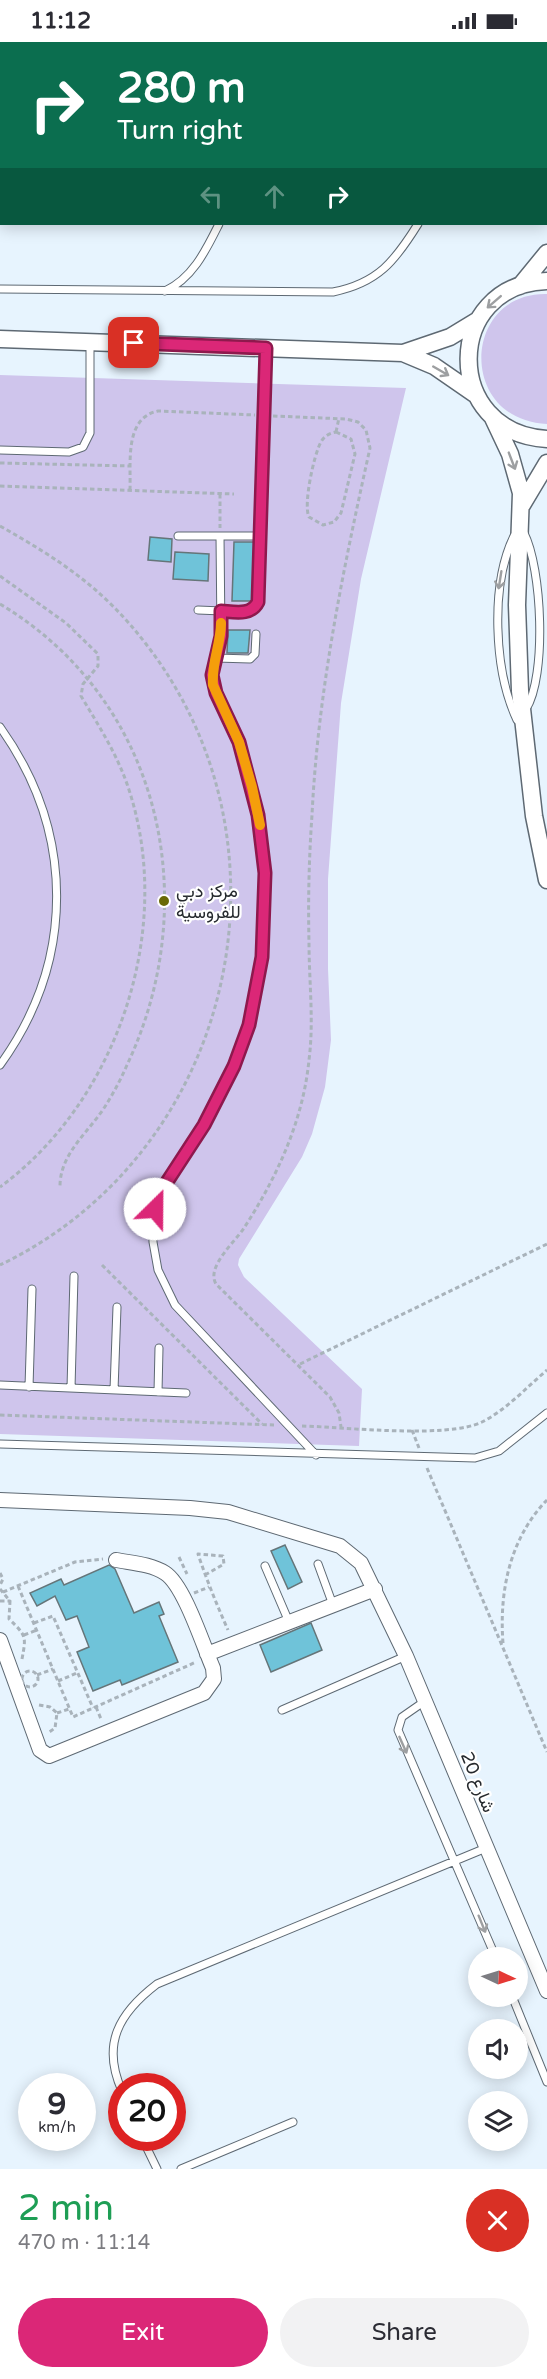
<!DOCTYPE html>
<html lang="en">
<head>
<meta charset="utf-8">
<style>
  body { margin:0; font-family:"Varela Round",Vazirmatn,sans-serif; background:#f2f2f3; color:#2b2b33; height:100vh; display:flex; flex-direction:column; font-size:22px; white-space:nowrap }
  * { box-sizing:border-box; margin:0 }
  p { font-size:20px; color:#7c7c81 }
  .icon { flex:none; width:33px; height:33px; fill:none; stroke:currentColor; stroke-width:2; stroke-linecap:round; stroke-linejoin:round }
  .map { position:relative; height:2127px; overflow:hidden }
  .sheet { display:flex; flex-direction:column; background:#fff; flex:1 }
  .sheet>* { flex:none }
  .guide { position:absolute; left:0px; top:0px; width:548px; height:183px; box-shadow:0 3px 15px #0003; background:#0b6e4f; color:#fff; overflow:hidden }
  .needle { width:39px; rotate:94deg }
  .buttons { position:absolute; left:468px; top:1905px; display:grid; gap:12px }
  .buttons a { display:grid; place-items:center; width:60px; height:60px; border-radius:50%; background:#fff; box-shadow:0 3px 15px #0003; font-size:30px }
  .speed { position:absolute; left:18px; top:2031px; display:flex; gap:12px; font-size:30px; font-weight:700; text-align:center }
  .speed>* { display:grid; place-content:center; width:78px; height:78px; border-radius:50%; background:#fff; box-shadow:0 3px 15px #0003; line-height:1 }
  .speed small { font-size:15px; font-weight:400 }
  .speed .limit { border:9px solid #d22; background:#fff; color:#111 }
  .pin { position:absolute; display:grid; place-items:center; width:51px; height:51px; color:#fff; margin:-26px; border-radius:12px; box-shadow:0 3px 9px #0006 }
  .me { position:absolute; width:66px; margin:-33px; rotate:23deg; stroke-linejoin:round; filter:drop-shadow(0 0 4px #0008) }
  .turn { display:flex; align-items:center; gap:21px; height:126px; padding:0 18px; font-size:27px }
  .turn .icon { width:78px; height:78px; stroke-width:2.5 }
  .turn b { display:block; font-size:42px; line-height:51px }
  .lanes { display:flex; align-items:center; height:57px; padding:0 18px; background:#0003; justify-content:center; gap:30px; direction:ltr }
  .lanes .off { opacity:.35 }
  .round { display:grid; place-items:center; flex:none; width:63px; height:63px; border-radius:32px; background:#f2f2f3 }
  .summary { display:flex; align-items:center; justify-content:space-between; height:102px; padding:0 18px }
  h1 { font-size:36px; font-weight:600; line-height:45px; color:#1e9e55 }
  .cta { display:flex; gap:12px; margin-top:auto; padding:12px 18px }
  .cta a { flex:1; height:69px; border-radius:36px; background:#db2777; color:#fff; font-size:24px; font-weight:600; line-height:69px; text-align:center }
  .cta a+a { background:#f2f2f3; color:#2b2b33 }
  .status { display:flex; justify-content:space-between; align-items:center; height:42px; padding:0 30px; background:#fff; direction:ltr }
  .status svg { height:16px; fill:currentColor }
  .map>svg:first-child { display:block }
</style>
</head>
<body>
<div class="status"><b>11:12</b><svg viewBox="0 0 49 12"><path d="M0 12V9h3v3zM5 12V6h3v6zM10 12V3h3v9zM15 12V0h3v12zM26 1h20v11H26zM47 4h2v5h-2z"/></svg></div>
<div class="map">
<svg width="547" height="2127" viewBox="0 0 547 2127">
  <rect width="100%" height="100%" fill="#e7f4fe"/>
  <path fill="#cfc5ec" d="M547,252V382C457,378 462,250 547,252Z
    M0,333L406,346L361,537L341,661L328,837V927L331,998L325,1045L312,1092L302,1115L239,1217L238,1223L244,1235L362,1347L359,1404L0,1392Z"/>
  <path fill="#6fc3d9" stroke="#657579" stroke-width="1.5" d="M150,495L172,497L171,520L148,518Z
    M234,500H254L252,559H232Z
    M175,510L209,512L208,539L173,537Z
    M228,588H250L248,611H227Z
    M285,1503L302,1540L288,1547L271,1509Z
    M109,1523L115,1527L134,1571L159,1560L164,1572L159,1574L178,1620L122,1643L120,1638L93,1649L77,1610L89,1605L77,1574L66,1578L55,1554L37,1564L30,1551L61,1537L64,1543Z
    M311,1581L322,1608L271,1630L260,1603Z"/>
  <g fill="none" stroke-linecap="round" stroke-linejoin="round">
    <g stroke="#5e6973" stroke-width="9">
      <path id="service" d="M477,0L482,2
        M309,2V0
        M531,2L532,0
        M0,247L333,250C378,241 395,219 418,182
        M165,249C193,236 206,208 219,182
        M0,408L69,410L83,405L90,391V300
        M524,491C542,526 547,634 526,667
        M178,494H260
        M220,494L221,594L212,633L216,651L239,700L258,773L265,831L262,915L254,960L239,1011L204,1084L163,1146L153,1178V1200L158,1228L175,1263L316,1413
        M514,494C490,543 494,629 517,678
        M198,568L247,570L254,566L258,560L266,307
        M216,616L250,617L255,612L256,592
        M0,685C75,790 76,918 0,1023
        M0,1343L186,1351
        M29,1345L32,1247
        M71,1346L74,1234
        M114,1348L117,1265
        M158,1350L159,1306
        M0,1402L475,1416L499,1409L547,1371
        M318,1522L333,1563
        M265,1524L289,1580
        M425,1659L402,1675L398,1688L496,1916
        M282,1668L406,1614
        M512,1954L547,2040
        M122,2049C101,2002 119,1971 157,1942L486,1806
        M142,2096L157,2127
        M181,2127L293,2080"/>
    </g>
    <g stroke="#5e6973" stroke-width="16">
      <path id="minor" d="M148,2L149,0
        M0,36H2
        M0,1458L190,1466L228,1470L340,1504L361,1521L406,1614L547,1949
        M0,1598L40,1708L49,1714L204,1651L214,1637L213,1626C203,1603 184,1543 165,1531C151,1522 132,1521 116,1518
        M207,1612L375,1547"/>
    </g>
    <g stroke="#5e6973" stroke-width="19">
      <path id="tertiary" d="M547,239C443,242 442,391 547,397
        M520,244L547,211
        M0,297L403,311L450,295L478,278
        M403,311L434,324L476,353
        M493,376L510,412L521,451L517,563L520,649L534,774L547,838
        M522,463L547,421"/>
    </g>
    <path stroke="#a9b3bb" stroke-width="3" stroke-dasharray="4.5 3" stroke-linecap="butt" d="M38,2V0
      M273,374L346,377L358,380L366,388L370,406C343,528 318,649 312,773C309,816 308,858 309,900C309,940 314,979 309,1018C303,1079 277,1135 244,1186C234,1201 206,1225 216,1242L330,1355L339,1371L341,1385
      M336,390L351,397L355,412L341,471L334,480L323,483L309,475C303,463 314,412 321,400C324,394 330,391 336,390Z
      M336,390L339,376
      M0,421L131,424
      M0,444L234,452
      M130,448C131,421 124,376 158,369L255,373
      M220,452V486
      M0,484C60,518 103,546 146,602C304,806 233,1111 0,1223
      M0,534L66,581L98,612V624L83,642L81,654C100,686 119,715 130,751C174,890 117,1059 0,1145
      M0,562C161,658 205,858 127,1023C121,1037 114,1050 106,1063C90,1089 60,1111 60,1144
      M102,1223L262,1382
      M300,1322L547,1202
      M0,1373L274,1383
      M302,1384C344,1385 447,1397 482,1380C506,1368 527,1345 547,1328
      M412,1388L419,1406
      M427,1426L547,1710
      M179,1515L187,1532
      M0,1531L3,1537L0,1543
      M205,1533L224,1522L223,1514L198,1512C207,1539 217,1563 228,1588
      M18,1544L73,1675L196,1620
      M0,1547L10,1559L9,1577C27,1594 26,1595 22,1617
      M3,1550L75,1520L103,1517
      M194,1551L209,1545
      M0,1559H10
      M34,1581L53,1574L93,1666
      M24,1593L37,1588
      M503,1601C499,1549 510,1496 547,1458
      M22 1637a8 8 0 1 1 16 0a8 8 0 1 1-16 0Z
      M37,1633L53,1627
      M58,1639L77,1631
      M39,1663L50,1665L57,1671L55,1686L48,1691
      M96,1665L101,1677
      M57,1671L69,1667"/>
    <use href="#service" stroke="#fff" stroke-width="7"/>
    <use href="#minor" stroke="#fff" stroke-width="14"/>
    <use href="#tertiary" stroke="#fff" stroke-width="16"/>
  </g>
  <defs><path id="oneway-shaft" d="M-6 0H5M1.5-3L5.5 0L1.5 3" fill="none" stroke-width="1.6" stroke-linecap="round" stroke-linejoin="round" transform="scale(1.5)"/></defs>
  <g stroke="#9d9fa1">
    <use href="#oneway-shaft" transform="translate(494 260) rotate(139)"/>
    <use href="#oneway-shaft" transform="translate(441 329) rotate(30)"/>
    <use href="#oneway-shaft" transform="translate(512 419) rotate(69)"/>
    <use href="#oneway-shaft" transform="translate(500 538) rotate(99)"/>
    <use href="#oneway-shaft" transform="translate(403 1703) rotate(66)"/>
    <use href="#oneway-shaft" transform="translate(482 1882) rotate(68)"/>
  </g>
  <g fill="none" stroke-linecap="round" stroke-linejoin="round">
    <g stroke="#8e194d" stroke-width="15">
      <path id="route" d="M134,301L266,306L258,560C251,574 235,570 221,569V594L212,633L216,651L239,700L258,773L265,831L262,915L249,983L234,1024L204,1083L163,1146L155,1167"/>
    </g>
    <use href="#route" stroke="#db2777" stroke-width="10"/>
    <path stroke="#f59e0b" stroke-width="10" d="M221,581C221,602 211,622 213,643L239,700L252,745L260,783"/>
  </g>
  <circle fill="#696905" stroke="#fff" stroke-width="2" cx="164" cy="859" r="6"/>
  <g text-anchor="middle" stroke-width="4.5" stroke-linejoin="round" paint-order="stroke">
    <g font-size="18" fill="#262a2e" stroke="#fff" text-anchor="start">
      <text x="176" y="855">مركز دبي<tspan x="176" dy="21">للفروسية</tspan></text>
    </g>
    <g font-size="18" fill="#262a2e" stroke="#fff">
      <text transform="translate(478 1740) rotate(68)" y="6">شارع 20</text>
    </g>
  </g>
</svg>
<div class="buttons">
<a><svg class="needle" viewBox="-14 -14 28 28"><path d="M0-13l5 13h-10z" fill="#e53935"/><path d="M0 13l5-13h-10z" fill="#7c7c81"/></svg></a>
<a><svg class="icon" aria-label="sound" viewBox="0 0 24 24"><path d="M4 9h4l5-4v14l-5-4H4zM17 9q2 3 0 6"/></svg></a>
<a><svg class="icon" aria-label="layers" viewBox="0 0 24 24"><path d="M12 4l9 5-9 5-9-5zM3 14l9 5 9-5"/></svg></a>
</div>
<div class="speed"><div>9<small>km/h</small></div><div class="limit">20</div></div>
<div class="pin" style="left:134px;top:301px;background:#d93025"><svg class="icon" aria-label="arrive" viewBox="0 0 24 24"><path d="M6 21V4h12l-3 4 3 4H6"/></svg></div>
<svg class="me" style="left:155px;top:1167px" viewBox="-20 -20 40 40"><circle r="19" fill="#fff"/><path d="M0-13L10 11 0 6-10 11z" fill="#db2777"/></svg>
<div class="guide">
<div class="turn"><svg class="icon" aria-label="right" viewBox="0 0 24 24"><path d="M7 20v-9h11M14 6l5 5-5 5"/></svg><div><b>280 m</b>Turn right</div></div>
<div class="lanes"><svg class="icon off" aria-label="left" viewBox="0 0 24 24"><path d="M17 20v-9H6M10 6l-5 5 5 5"/></svg><svg class="icon off" aria-label="ahead" viewBox="0 0 24 24"><path d="M12 20V5M6 11l6-6 6 6"/></svg><svg class="icon" aria-label="right" viewBox="0 0 24 24"><path d="M7 20v-9h11M14 6l5 5-5 5"/></svg></div>
</div>
</div>
<section class="sheet">
<div class="summary"><div><h1>2 min</h1><p>470 m · 11:14</p></div><a class="round" style="background:#d93025;color:#fff"><svg class="icon" aria-label="close" viewBox="0 0 24 24"><path d="M6 6l12 12M18 6L6 18"/></svg></a></div>
<div class="cta"><a>Exit</a><a>Share</a></div>
</section>
</body>
</html>
